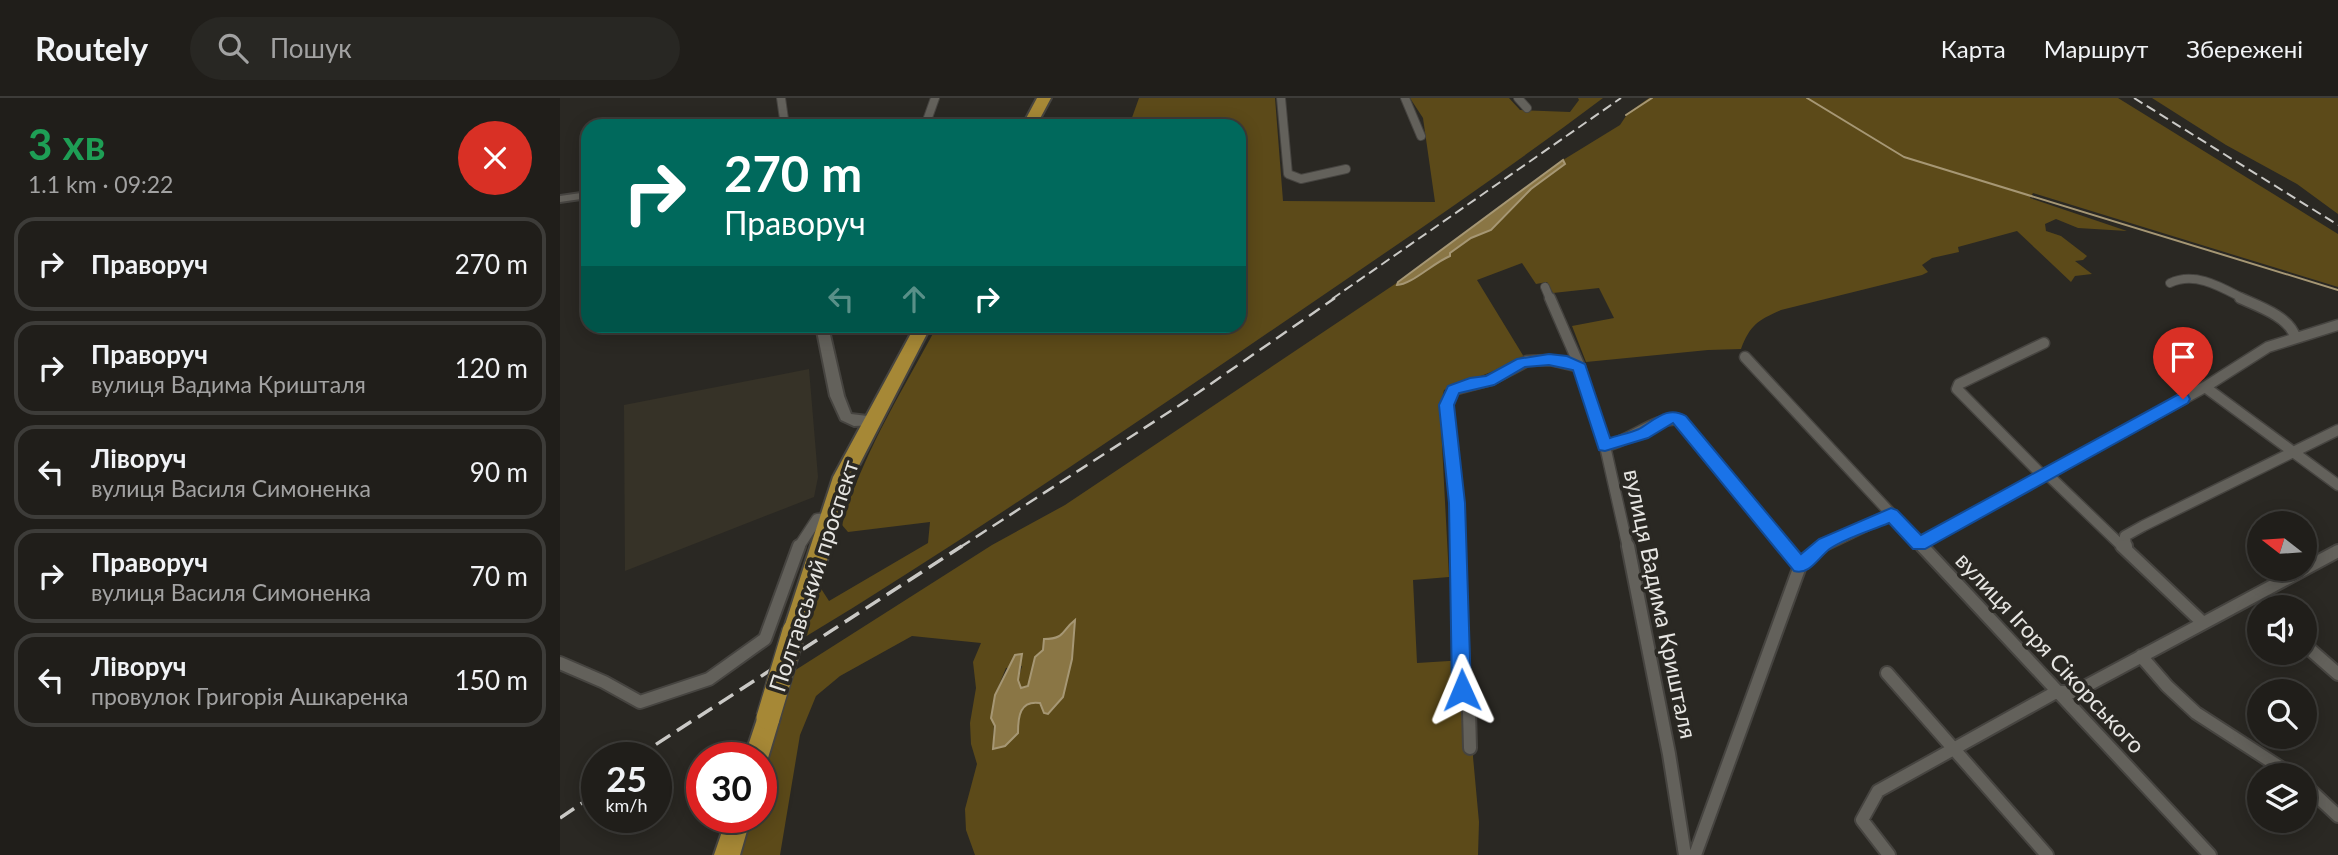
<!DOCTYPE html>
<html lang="uk">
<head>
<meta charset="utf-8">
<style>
  body { margin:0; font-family:Lato,sans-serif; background:#282723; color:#f1f3f6; height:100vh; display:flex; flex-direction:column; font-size:26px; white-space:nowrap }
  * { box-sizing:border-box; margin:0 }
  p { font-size:23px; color:#a2a2a2 }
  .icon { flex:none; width:38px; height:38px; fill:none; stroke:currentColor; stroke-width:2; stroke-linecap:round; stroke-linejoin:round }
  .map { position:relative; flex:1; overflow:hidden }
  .side { display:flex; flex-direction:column; background:#201e1a; width:560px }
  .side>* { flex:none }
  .guide { position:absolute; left:21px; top:21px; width:665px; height:214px; border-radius:21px; box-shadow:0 4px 18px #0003,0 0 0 2px #3d3c39; background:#00695c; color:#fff; overflow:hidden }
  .needle { width:46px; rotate:287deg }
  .controls { position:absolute; left:1687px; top:413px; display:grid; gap:14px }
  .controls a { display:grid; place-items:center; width:70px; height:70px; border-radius:50%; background:#201e1a; box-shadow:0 4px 18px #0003,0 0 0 2px #3d3c39; font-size:35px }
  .speed { position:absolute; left:21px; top:644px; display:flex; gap:14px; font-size:35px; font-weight:700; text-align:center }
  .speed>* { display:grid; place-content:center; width:91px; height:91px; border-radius:50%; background:#201e1a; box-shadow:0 4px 18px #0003,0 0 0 2px #3d3c39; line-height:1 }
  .speed small { font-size:18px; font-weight:400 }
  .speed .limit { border:10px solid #d22; background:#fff; color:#111 }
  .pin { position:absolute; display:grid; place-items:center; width:60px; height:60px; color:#fff; margin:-72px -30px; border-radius:50% 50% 50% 0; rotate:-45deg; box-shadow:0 0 7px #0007 }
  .pin .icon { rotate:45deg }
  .me { position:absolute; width:77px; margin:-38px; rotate:359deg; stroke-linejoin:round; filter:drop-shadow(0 0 5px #0008) }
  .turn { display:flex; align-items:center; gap:24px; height:147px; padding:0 28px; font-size:32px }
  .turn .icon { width:91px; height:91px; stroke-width:2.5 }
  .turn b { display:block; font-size:49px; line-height:60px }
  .lanes { display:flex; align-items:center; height:66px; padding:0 28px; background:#0003; justify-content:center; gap:35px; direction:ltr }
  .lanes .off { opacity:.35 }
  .round { display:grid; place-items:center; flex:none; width:74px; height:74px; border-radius:37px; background:#282723 }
  .summary { display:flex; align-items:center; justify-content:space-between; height:119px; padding:0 28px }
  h1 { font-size:42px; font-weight:700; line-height:52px; color:#1e9e55 }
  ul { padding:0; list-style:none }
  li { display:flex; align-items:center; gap:21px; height:94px; margin:0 14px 10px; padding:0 14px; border:4px solid #3d3c39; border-radius:21px }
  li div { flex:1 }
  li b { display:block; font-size:26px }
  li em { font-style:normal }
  header { display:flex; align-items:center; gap:42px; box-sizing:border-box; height:98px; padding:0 35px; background:#201e1a; border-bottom:2px solid #3d3c39 }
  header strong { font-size:33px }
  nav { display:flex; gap:38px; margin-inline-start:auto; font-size:24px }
  .search { width:490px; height:63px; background:#282723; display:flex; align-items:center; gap:18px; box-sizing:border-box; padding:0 24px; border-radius:38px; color:#a2a2a2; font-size:26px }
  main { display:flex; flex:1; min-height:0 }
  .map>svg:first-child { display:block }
</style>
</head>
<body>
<header>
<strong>Routely</strong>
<div class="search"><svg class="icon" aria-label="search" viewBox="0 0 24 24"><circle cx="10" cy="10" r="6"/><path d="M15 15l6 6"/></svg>Пошук</div>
<nav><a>Карта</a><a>Маршрут</a><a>Збережені</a></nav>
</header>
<main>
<section class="side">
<div class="summary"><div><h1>3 хв</h1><p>1.1 km · 09:22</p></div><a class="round" style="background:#d93025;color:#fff"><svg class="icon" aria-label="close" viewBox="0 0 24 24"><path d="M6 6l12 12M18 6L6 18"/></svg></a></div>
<ul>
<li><svg class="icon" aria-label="right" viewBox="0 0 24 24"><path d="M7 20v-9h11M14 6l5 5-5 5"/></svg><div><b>Праворуч</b></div><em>270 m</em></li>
<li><svg class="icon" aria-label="right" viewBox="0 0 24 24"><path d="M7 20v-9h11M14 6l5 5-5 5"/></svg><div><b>Праворуч</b><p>вулиця Вадима Кришталя</p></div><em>120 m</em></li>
<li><svg class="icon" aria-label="left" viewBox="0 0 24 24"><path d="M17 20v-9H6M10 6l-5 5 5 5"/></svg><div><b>Ліворуч</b><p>вулиця Василя Симоненка</p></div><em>90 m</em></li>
<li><svg class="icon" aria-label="right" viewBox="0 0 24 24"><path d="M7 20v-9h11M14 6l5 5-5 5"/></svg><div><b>Праворуч</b><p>вулиця Василя Симоненка</p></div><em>70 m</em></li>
<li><svg class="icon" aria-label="left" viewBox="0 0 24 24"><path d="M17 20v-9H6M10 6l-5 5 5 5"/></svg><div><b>Ліворуч</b><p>провулок Григорія Ашкаренка</p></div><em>150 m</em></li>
</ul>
</section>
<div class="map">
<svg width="1778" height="757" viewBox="0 0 1778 757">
  <rect width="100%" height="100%" fill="#2a2823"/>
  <path fill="#363227" d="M249,271L258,379L254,399L65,473L64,307Z"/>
  <path fill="#5c4a19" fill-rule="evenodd" d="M579,0H715L723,103L875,104L863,20L850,0H949L960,12L1010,14L1019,2L1018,0H1043C923,90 798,173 674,258C531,355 388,453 240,542L268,444L260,489L269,503L368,445L370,424L288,434L282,427C302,356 343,292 377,228H679V28H569Z
    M1089,0H1558L1778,136V189L1473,95L1470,100L1567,133L1518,130L1496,121L1485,126L1486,133L1501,138L1527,158L1523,162L1515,163L1532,176L1515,178L1511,184L1457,133L1398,149L1399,154L1372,160L1362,167L1368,174L1362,177L1221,212C1198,222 1190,227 1181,251L1148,252L1026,264L1012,228L1054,220L1039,190L993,195L987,184L976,186L962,165L917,182L964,259L947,268L884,292L880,309L889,479L853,482L857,565L905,562L906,592L915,595L913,659L919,724L918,757H415L406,732L405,711L417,666L411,646L410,625L416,590L413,564L421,545L352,538L280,578L256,598L240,637L220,757H181L192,719H201V687L234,573L432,447L505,407L838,184V187C857,180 870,166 890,158V155L911,140L931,132L971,91L1005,66L1003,62L1060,27L1068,15ZM515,523L514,534L481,605C460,602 458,618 458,635L433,650L435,597L446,570L462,568L458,582L460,591L468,588L475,559L483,552V547L499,540Z
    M1592,0H1778V116L1737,86L1666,47Z"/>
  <path fill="#8a7645" stroke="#a69774" stroke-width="2" d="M1003,62L1005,66L971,91L931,132L911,140L890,155V158C873,165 851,187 837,187L838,184Z
    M515,522L512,561L503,599L488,616L484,615L480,605C460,602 458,618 458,635L445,648L433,651L435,628L431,620L435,597L455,557L462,556L458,582L461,590L468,588L475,559L483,552L484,541C505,541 501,533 515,522Z"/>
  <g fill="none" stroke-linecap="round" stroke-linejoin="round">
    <path stroke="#a69774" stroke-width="2" d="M1247,0L1344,59L1778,192
      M1066,17L1092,0"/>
    <g stroke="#464440" stroke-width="10">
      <path id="street-far2" d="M221,0L225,28
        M721,0L728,76L741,81L786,71
        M845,0L861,38
        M958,0L967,10
        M365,28L375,0
        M1610,185C1635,173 1661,189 1684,201
        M985,189L990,201"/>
    </g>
    <g stroke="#464440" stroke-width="13">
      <path id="street-far1" d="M990,200L1020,269L1045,348L1068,450
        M1680,200C1698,208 1730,219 1735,239
        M1185,259L1363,450
        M1645,289L1778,387
        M1045,348C1070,344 1096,317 1121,322L1225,450
        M1486,375L1564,450
        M1482,377L1397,291L1399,286L1484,245
        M1359,446L1645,289L1708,249L1778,227
        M238,450L257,421L269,420
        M898,450L897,405L887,308L893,292L931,282L967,263L990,262L1020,269
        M1260,450L1331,416
        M1566,450L1565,438L1583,428L1778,332"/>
    </g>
    <g stroke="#464440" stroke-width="16">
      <path id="street" d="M898,448L902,592L909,613L910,650
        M1068,448L1109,656L1125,757
        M1224,448L1240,468
        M1362,448L1650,757
        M1562,448L1643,525
        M1566,448V451
        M1745,547L1778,576
        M1581,558L1607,588L1636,615L1732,677
        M0,565L44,584L80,604L149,581L205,541L239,448
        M1327,575L1487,757
        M1745,687L1778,718
        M1135,757L1240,468L1262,448
        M1329,757L1302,722L1318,693L1496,594H1515L1778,453"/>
    </g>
    <g stroke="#464440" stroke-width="4">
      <path id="secondary" d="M28,94V100L0,104V98Z
        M256,228H268L284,298L291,316L316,319L318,323L316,327L294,328L281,322L270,298Z"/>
    </g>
    <g stroke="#464440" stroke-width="4">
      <path id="highway" d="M477,0H491L476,28H462Z
        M355,228H371L293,379L245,533L242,540L234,543L226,540L223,533L273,379Z
        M208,609L216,612L220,620L208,660L201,669V660H184L200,612Z
        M167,719H191L180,757H154Z"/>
    </g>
    <use href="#street-far2" stroke="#63615b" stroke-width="8"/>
    <use href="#street-far1" stroke="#63615b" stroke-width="10"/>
    <use href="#street" stroke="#63615b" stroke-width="12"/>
    <use href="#secondary" fill="#63615b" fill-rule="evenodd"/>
    <use href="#highway" fill="#a68836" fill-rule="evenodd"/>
    <path stroke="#cac9c6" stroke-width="2" stroke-dasharray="10 5" stroke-linecap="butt" d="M1574,0L1778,127
      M772,201L1061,0"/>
    <path stroke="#cac9c6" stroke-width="2.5" stroke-dasharray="13 7" stroke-linecap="butt" d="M399,450L626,303L775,200"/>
    <path stroke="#cac9c6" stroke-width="3.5" stroke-dasharray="17 8" stroke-linecap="butt" d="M75,660L402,448
      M0,720L37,695"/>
    <g stroke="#464440" stroke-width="26" stroke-linecap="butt">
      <path id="highway-bridge" d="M208,620L234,533"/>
    </g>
    <use href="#highway-bridge" stroke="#a68836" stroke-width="23"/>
  </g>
  <path fill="#1a73e8" stroke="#114b97" stroke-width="2" d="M989,256L1007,258L1025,266L1050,340C1059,337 1070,335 1079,331C1095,322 1107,307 1126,318L1241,456L1259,441L1331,410L1337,412L1361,437L1617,297H1628L1630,301L1628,305L1365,451H1353L1329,425C1310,433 1288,439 1271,450C1259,458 1250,478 1234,473L1113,325L1088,340L1045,353L1039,352L1013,272L989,267L965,269L934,287L899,295L894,307L905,405L911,592L908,598L902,601L895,598L892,592L889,405L879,307L888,288L910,280L926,278L957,261Z"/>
  <g text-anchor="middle" stroke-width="7" stroke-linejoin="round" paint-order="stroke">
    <g font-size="23" fill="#e6e5e2" stroke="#2a2823">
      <text transform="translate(254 478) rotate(-72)" y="8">Полтавський проспект</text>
      <text transform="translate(1100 506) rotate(78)" y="8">вулиця Вадима Кришталя</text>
      <text transform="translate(1490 555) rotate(47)" y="8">вулиця Ігоря Сікорського</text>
    </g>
  </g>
</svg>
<div class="controls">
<a><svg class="needle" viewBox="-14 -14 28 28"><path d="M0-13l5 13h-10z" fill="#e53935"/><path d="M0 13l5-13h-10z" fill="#a2a2a2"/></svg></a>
<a><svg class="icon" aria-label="sound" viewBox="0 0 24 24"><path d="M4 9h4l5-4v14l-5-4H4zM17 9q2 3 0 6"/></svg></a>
<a><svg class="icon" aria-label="search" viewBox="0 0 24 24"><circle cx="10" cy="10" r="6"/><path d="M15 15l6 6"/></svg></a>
<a><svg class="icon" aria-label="layers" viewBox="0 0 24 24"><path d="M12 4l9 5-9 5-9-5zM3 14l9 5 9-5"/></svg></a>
</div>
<div class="speed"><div>25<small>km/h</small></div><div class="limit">30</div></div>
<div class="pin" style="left:1623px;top:301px;background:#d93025"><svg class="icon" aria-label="arrive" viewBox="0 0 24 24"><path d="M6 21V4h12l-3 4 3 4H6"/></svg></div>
<svg class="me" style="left:902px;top:592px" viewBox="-20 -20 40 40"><path d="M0-17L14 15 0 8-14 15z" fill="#1a73e8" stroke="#fff" stroke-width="4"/></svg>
<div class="guide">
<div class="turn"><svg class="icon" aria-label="right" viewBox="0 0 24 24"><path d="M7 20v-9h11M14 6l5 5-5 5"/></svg><div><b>270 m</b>Праворуч</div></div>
<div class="lanes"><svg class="icon off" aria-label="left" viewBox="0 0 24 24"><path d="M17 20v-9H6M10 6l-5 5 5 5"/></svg><svg class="icon off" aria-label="ahead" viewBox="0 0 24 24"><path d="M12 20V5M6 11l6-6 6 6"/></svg><svg class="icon" aria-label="right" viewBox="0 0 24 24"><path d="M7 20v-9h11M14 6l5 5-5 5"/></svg></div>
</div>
</div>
</main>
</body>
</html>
